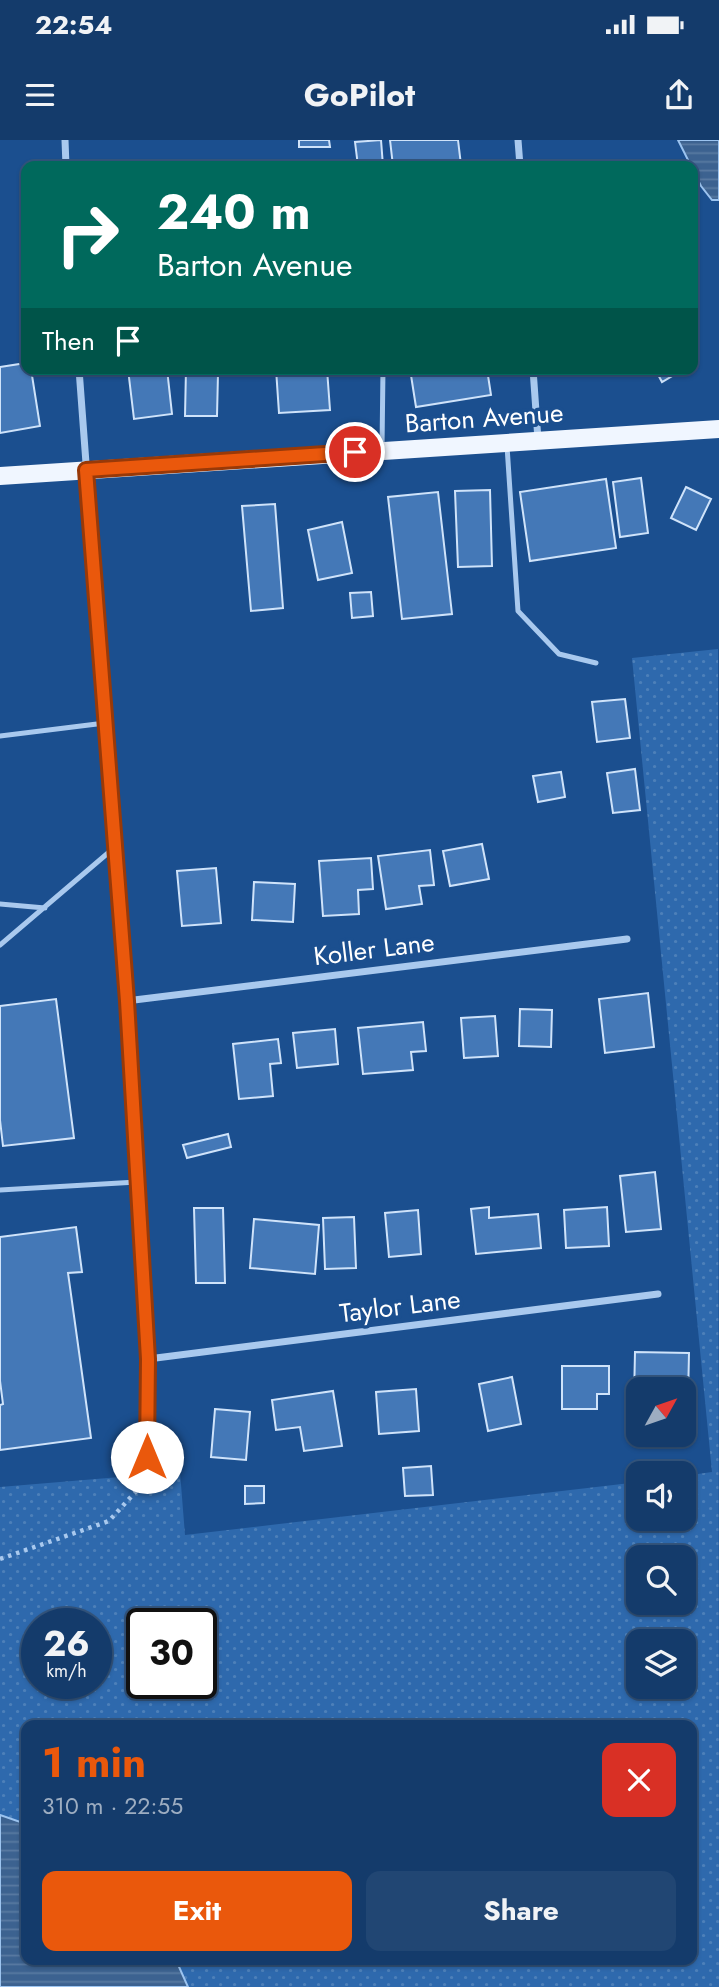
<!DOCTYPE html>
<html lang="en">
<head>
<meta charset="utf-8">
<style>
  body { margin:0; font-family:Jost,sans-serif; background:#214673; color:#f1f3f6; height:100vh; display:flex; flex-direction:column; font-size:26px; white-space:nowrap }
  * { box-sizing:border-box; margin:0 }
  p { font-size:23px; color:#9dadc1 }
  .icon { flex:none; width:38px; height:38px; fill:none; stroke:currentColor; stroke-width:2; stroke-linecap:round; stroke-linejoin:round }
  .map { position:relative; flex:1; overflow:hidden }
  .details { position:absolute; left:21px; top:1580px; width:676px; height:245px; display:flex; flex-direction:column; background:#143b6b; border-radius:14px; box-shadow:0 2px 5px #0004,0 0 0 2px #33557e }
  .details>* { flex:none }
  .banner { position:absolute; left:21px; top:21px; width:677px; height:214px; border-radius:14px; box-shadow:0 2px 5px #0004,0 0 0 2px #33557e; background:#00695c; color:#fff; overflow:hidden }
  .needle { width:46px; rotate:50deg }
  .tools { position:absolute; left:626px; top:1237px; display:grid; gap:14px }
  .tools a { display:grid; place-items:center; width:70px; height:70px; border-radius:14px; background:#143b6b; box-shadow:0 2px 5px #0004,0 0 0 2px #33557e; font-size:35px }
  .speed { position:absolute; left:21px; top:1468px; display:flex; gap:14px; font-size:35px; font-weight:700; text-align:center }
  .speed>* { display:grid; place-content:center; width:91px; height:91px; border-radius:50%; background:#143b6b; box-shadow:0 2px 5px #0004,0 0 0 2px #33557e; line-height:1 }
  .speed small { font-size:18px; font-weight:400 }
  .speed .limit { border:4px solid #111; border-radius:10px; background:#fff; color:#111 }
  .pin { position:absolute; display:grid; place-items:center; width:60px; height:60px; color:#fff; margin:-30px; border:4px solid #fff; border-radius:50%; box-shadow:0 2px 7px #0007 }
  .me { position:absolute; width:77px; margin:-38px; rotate:0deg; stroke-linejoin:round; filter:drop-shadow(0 0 5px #0008) }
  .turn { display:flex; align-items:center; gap:24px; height:147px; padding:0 21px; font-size:32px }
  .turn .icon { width:91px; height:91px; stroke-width:2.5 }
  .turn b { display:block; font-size:49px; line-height:60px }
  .then { display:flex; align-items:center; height:66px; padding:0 21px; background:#0003; gap:14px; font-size:26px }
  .round { display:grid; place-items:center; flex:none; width:74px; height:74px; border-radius:14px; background:#214673 }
  .summary { display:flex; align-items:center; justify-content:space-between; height:119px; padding:0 21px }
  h1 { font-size:42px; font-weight:700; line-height:52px; color:#ea580c }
  .cta { display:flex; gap:14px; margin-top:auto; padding:14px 21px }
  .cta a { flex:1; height:80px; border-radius:14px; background:#ea580c; color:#fff; font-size:28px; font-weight:700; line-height:80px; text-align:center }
  .cta a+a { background:#214673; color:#f1f3f6 }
  .status { display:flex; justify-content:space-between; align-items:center; height:49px; padding:0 35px; background:#143b6b; direction:ltr }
  .status svg { height:19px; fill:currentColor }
  header { display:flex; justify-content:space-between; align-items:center; height:91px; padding:0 21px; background:#143b6b; font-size:32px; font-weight:700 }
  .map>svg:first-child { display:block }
</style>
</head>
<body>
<div class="status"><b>22:54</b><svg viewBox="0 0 49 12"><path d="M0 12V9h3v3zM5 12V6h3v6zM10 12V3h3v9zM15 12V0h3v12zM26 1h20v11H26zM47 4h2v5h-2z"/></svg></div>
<header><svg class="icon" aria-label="menu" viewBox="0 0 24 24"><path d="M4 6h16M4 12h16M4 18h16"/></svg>GoPilot<svg class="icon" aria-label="share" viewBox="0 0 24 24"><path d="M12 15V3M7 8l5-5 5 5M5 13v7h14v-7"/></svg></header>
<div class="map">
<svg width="719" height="1847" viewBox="0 0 719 1847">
  <defs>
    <pattern id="grass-dots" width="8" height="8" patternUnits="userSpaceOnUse" patternTransform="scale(1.75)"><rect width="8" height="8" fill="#2e69ad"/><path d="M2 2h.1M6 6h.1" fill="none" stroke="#4d80b9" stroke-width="1.8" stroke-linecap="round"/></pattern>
    <pattern id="water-rules" width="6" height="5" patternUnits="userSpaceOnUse" patternTransform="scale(1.75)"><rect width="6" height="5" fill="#3c6290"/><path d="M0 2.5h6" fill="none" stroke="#597aa1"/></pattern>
  </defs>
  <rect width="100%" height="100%" fill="#1b4f8f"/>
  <path fill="url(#grass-dots)" fill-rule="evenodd" d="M718,509L719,1847H188L176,1820H691V1586H26V1684L0,1675V1347L180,1332L185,1395L639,1342V1379H684V1336L712,1332L632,518ZM639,1418H684V1463H639ZM37,1484H96V1544H37ZM142,1484H201V1544H142ZM639,1502H684V1547H639Z"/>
  <path fill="url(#water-rules)" stroke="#9cc4f0" stroke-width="2" d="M678,0H719V60H712L701,46Z
    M0,1675L26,1684V1820H176L188,1847H0Z"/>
  <path fill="#4478b7" stroke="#cfe3fa" stroke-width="2" d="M299,0H329L330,7H299Z
    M381,0L383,26H358L355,2Z
    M390,0H458L461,25L393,26Z
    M26,223V229H31L40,286L0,293V227Z
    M128,229H167L172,274L134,279Z
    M186,229H254V235L218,234L217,276H185Z
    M276,229H327L330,270L279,273Z
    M410,229H487L491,255L416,267Z
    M655,229H684L662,242Z
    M641,338L648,393L620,397L613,342Z
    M606,339L616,408L530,421L520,352Z
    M686,347L711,359L696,390L671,378Z
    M490,350L492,426L458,427L455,351Z
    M438,352L452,474L402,479L388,357Z
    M275,364L283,468L251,471L242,366Z
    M342,382L352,433L318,440L308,390Z
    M371,452L373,476L352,478L350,453Z
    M625,559L630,598L597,602L592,562Z
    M635,629L640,670L613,673L607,633Z
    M561,632L565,657L538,662L533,636Z
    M482,704L489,739L450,746L443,711Z
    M430,710L434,745L419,746L422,764L386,769L378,716Z
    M371,718L373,749L358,750L359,774L323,776L319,721Z
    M216,728L221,783L182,786L177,731Z
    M254,742L295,744L293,782L252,780Z
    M648,853L654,907L605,913L599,859Z
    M56,859L74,998L3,1006L0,980V866Z
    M520,869L552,870L551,907L519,906Z
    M495,876L498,916L464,918L461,878Z
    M423,882L426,911L411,912L413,930L363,934L358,888Z
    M335,889L338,924L297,928L293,893Z
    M278,899L281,923L270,924L273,956L239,959L233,904Z
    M228,994L231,1007L187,1018L183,1005Z
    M655,1032L661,1089L626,1092L620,1036Z
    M489,1067V1078L538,1074L541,1108L476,1114L471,1069Z
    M607,1067L609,1106L566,1108L564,1070Z
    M194,1068H223L225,1143H196Z
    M418,1070L421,1114L389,1117L385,1073Z
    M354,1077L356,1128L325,1129L323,1078Z
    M254,1079L319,1085L315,1134L250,1128Z
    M76,1087L82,1132L68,1133L91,1298L0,1310V1265L3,1264L0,1241V1097Z
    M635,1212L689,1213L688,1259H684V1250H639V1258H634Z
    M562,1226H609V1254H597V1269H562Z
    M512,1237L521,1284L488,1291L479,1244Z
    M416,1249L419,1291L379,1294L376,1252Z
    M333,1251L342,1306L304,1311L300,1287L276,1290L272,1260Z
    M215,1269L250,1272L246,1320L211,1317Z
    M431,1326L433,1355L405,1356L403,1328Z
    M245,1346H264V1363L245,1364Z"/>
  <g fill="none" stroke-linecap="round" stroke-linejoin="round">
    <path stroke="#a9c9ee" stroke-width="4.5" stroke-dasharray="3.5 5" stroke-linecap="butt" d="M0,1419L109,1381L139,1348L143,1331"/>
    <path stroke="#a9c9ee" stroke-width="5" d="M507,306L518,471L559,514L596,523
      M382,307L383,229
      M0,596L105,583
      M0,764L45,768
      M0,805L115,707
      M0,1050L137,1042"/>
    <path stroke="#a9c9ee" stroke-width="7" d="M65,0L66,26
      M518,0L520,26
      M79,229L126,861L148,1219L147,1316
      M533,229L538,300
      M126,861L627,799
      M148,1219L658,1154"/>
    <path stroke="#f0f6ff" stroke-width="18" d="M0,336L719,289"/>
  </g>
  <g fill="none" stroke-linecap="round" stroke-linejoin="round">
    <g stroke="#983908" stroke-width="18">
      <path id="route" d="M147,1317L148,1219L127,861L86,330L355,312"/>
    </g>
    <use href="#route" stroke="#ea580c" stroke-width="12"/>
  </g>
  <g text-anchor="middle" stroke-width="7" stroke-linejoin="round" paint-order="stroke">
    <g font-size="26" fill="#fff" stroke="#1b4f8f">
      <text transform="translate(484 278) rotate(-4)" y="9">Barton Avenue</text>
      <text transform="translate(374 809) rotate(-7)" y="9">Koller Lane</text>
      <text transform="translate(400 1166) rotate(-7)" y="9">Taylor Lane</text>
    </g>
  </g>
</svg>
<div class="tools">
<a><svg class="needle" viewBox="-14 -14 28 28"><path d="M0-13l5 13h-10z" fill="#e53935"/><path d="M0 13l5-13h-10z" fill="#9dadc1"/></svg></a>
<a><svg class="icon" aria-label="sound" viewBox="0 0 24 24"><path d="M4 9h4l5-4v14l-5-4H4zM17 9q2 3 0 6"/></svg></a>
<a><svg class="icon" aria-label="search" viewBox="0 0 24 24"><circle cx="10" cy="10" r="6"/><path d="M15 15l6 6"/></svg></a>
<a><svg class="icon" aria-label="layers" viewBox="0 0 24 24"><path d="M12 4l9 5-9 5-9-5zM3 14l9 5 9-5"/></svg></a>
</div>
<div class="speed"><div>26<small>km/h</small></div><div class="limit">30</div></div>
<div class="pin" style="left:355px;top:312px;background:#d93025"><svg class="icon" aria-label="arrive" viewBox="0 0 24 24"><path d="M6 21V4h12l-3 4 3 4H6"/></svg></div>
<svg class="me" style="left:147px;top:1317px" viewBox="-20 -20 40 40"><circle r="19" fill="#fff"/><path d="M0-13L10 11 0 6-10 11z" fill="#ea580c"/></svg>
<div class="banner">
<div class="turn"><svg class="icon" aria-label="right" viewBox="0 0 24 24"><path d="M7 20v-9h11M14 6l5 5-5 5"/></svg><div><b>240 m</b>Barton Avenue</div></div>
<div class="then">Then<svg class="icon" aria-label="arrive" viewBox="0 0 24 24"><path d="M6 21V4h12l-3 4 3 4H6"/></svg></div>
</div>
<section class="details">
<div class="summary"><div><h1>1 min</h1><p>310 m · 22:55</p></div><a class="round" style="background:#d93025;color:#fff"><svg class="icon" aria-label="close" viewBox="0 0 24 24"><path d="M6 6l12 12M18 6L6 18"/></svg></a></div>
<div class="cta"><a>Exit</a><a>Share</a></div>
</section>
</div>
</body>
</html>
